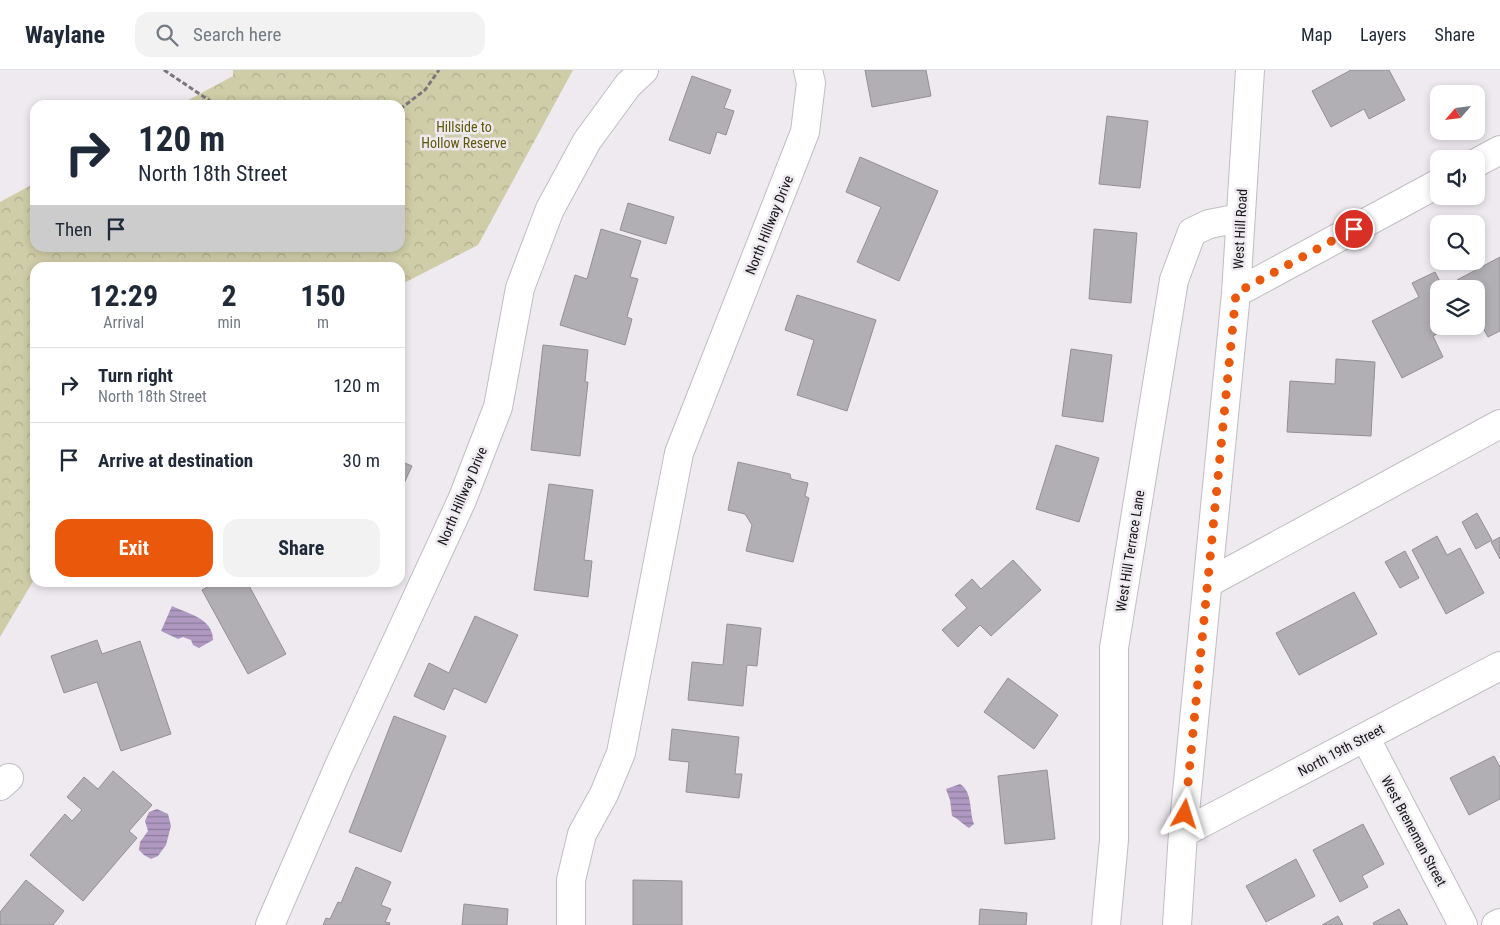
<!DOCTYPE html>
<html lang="en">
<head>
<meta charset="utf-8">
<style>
  body { margin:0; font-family:"Roboto Condensed",sans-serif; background:#f2f2f3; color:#1f2937; height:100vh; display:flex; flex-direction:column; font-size:19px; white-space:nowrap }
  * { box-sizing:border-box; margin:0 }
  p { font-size:16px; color:#747a83 }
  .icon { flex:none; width:28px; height:28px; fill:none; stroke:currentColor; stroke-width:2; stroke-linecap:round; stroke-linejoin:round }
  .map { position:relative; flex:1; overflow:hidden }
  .panel { position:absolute; left:30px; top:192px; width:375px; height:325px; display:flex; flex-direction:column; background:#fff; border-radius:15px; box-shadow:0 2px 8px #0003 }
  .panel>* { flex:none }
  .hud { position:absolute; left:30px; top:30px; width:375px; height:152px; border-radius:15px; box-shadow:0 2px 8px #0003; background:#fff; color:#1f2937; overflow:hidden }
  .needle { width:32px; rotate:242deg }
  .tools { position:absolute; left:1430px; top:15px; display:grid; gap:10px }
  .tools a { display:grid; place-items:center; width:55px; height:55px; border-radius:10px; background:#fff; box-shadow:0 2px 8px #0003; font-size:25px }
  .pin { position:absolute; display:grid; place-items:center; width:42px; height:42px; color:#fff; margin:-21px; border:2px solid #fff; border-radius:50%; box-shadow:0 1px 5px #0007 }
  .me { position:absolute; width:55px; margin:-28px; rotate:6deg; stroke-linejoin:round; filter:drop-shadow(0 0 4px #0008) }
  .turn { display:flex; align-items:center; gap:18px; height:105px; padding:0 25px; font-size:22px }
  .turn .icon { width:65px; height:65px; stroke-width:2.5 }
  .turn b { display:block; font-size:35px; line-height:42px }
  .then { display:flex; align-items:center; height:48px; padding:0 25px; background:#0003; gap:10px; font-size:19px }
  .eta { display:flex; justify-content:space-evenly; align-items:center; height:85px; text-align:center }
  .eta b { font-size:30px; font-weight:700; line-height:35px }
  .action { display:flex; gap:10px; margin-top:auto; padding:10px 25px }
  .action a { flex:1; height:58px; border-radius:15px; background:#ea580c; color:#fff; font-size:20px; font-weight:700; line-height:58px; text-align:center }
  .action a+a { background:#f2f2f3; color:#1f2937 }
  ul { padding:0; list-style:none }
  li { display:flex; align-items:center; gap:15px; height:75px; padding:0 25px; border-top:1px solid #e0e1e3 }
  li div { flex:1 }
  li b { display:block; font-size:19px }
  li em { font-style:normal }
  header { display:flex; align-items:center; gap:30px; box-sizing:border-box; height:70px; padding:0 25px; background:#fff; border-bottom:1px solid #e0e1e3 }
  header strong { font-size:24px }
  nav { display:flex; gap:28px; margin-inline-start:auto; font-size:18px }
  .search { width:350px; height:45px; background:#f2f2f3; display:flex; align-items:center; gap:12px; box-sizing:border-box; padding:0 18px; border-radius:15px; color:#747a83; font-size:19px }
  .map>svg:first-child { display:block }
</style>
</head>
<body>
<header>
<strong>Waylane</strong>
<div class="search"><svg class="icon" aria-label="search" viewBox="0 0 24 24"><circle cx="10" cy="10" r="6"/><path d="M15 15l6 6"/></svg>Search here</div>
<nav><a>Map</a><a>Layers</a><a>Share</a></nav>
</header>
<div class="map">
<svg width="1500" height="855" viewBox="0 0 1500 855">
  <defs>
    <pattern id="forest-crowns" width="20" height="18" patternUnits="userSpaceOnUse" patternTransform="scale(1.25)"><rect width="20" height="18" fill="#cfcda7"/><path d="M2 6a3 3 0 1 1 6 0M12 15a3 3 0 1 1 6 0" fill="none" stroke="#b1af8f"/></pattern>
    <pattern id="water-rules" width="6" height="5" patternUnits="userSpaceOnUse" patternTransform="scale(1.25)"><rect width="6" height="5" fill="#af99c1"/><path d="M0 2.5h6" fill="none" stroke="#8d7c9c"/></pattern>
  </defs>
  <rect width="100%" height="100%" fill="#eeeaf0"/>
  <path fill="url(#forest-crowns)" d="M233,0H573L478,175L400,215V198H35V508L0,567V132L35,113V178H400V35H179L233,6Z"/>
  <path fill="url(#water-rules)" d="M172,536C188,544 213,548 213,570L199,578L193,575L191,570L183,567L178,569L161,561Z
    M960,714C973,722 969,741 974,754L969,758C962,754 959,749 952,746L950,730L946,719Z
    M157,739L168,744L171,756L166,775L158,786L151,789L144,785L139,780L140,772L148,761L145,751L149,742Z"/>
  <path fill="#b1aeb4" stroke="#939095" d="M865,0H926L931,26L872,37Z
    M1351,0H1389L1405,30L1369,49L1364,39L1331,57L1312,21Z
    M692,6L731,20L724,38L734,41L726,65L717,62L710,84L669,70Z
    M1107,46L1148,51L1140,118L1099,114Z
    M860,87L938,121L899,211L857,192L881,137L846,122Z
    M628,133L674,147L666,174L620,160Z
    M601,159L641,171L630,207L638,209L627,247L632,249L625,275L560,255L575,205L587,209Z
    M1094,159L1137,163L1131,233L1089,229Z
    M1500,187V261L1488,267L1476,245V219H1462L1457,210Z
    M1435,202L1444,219H1439V256H1452L1433,266L1443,287L1402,308L1372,251L1419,227L1412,213Z
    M797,225L876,250L847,341L797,325L814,270L785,260Z
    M543,275L588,280L585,312H588L580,386L531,380Z
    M1071,279L1112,285L1103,352L1062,346Z
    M1336,289L1375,292L1371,366L1287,362L1290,311L1335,314Z
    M1056,375L1099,388L1079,452L1036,439Z
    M400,391L412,396L400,422Z
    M738,392L790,404L791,409L808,413L805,426L809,428L793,492L746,481L752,455L745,444L728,440Z
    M549,414L593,420L584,490L592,491L588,527L534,520Z
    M1477,443L1492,470L1476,479L1462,452Z
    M1437,466L1447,485L1460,478L1484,523L1446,544L1412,480Z
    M1500,467V489L1491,472Z
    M1405,481L1419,508L1400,518L1385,492Z
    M1013,490L1041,520L991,566L980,555L958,577L942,560L967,538L955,525L972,509L981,519Z
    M216,512H247L286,584L248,604L202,520Z
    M1354,522L1377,564L1299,605L1276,563Z
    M475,546L518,565L486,633L454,618L444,640L414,626L429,593L449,603Z
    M727,554L761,558L757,596L747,595L743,636L688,630L692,592L723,595Z
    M97,570L102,584L140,571L171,664L121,681L97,612L64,623L51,586Z
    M1008,608L1058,645L1034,679L984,642Z
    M394,646L446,666L401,782L349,762Z
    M672,659L739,667L735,704H742L739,728L686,722L689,692L669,690Z
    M1494,686L1500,697V729L1469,745L1450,708Z
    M1047,700L1055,769L1005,774L998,706Z
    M113,701L152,735L129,761L137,768L83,831L30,785L65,744L72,751L82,740L67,727L84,707L98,719Z
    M1363,754L1384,794L1362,806L1368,817L1340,832L1313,780Z
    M1296,789L1315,826L1266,852L1246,816Z
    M356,797L391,812L381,835L391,839L385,852L390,853L389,855H323L326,848L330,849L338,832L341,833Z
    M26,810L64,841L53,855H0V842Z
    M633,810L682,811V855H633Z
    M464,834L508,839L507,855H462Z
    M980,839L1027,843L1026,855H979Z
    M1399,839L1408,855H1374L1373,853Z
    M1338,846L1343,855H1322Z"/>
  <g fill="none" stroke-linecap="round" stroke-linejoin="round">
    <g stroke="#c0bdc2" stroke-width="30">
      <path id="minor" d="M1476,93L1500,80
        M1236,223L1439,113
        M1208,513L1500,354
        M1365,667L1463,855
        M0,716L9,708
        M1183,763L1500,596
        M270,855L339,696L462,430L498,337L520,218L550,139L587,71L628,15L644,0
        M571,855V810L582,764L604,724L621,683L679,383L805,62L811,13L808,0
        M1106,855L1114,770V578L1174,210L1192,162L1209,154L1240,148
        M1177,855L1183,763L1236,223L1250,0
        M1496,855L1500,853"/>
    </g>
    <path stroke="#7a777b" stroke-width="3" stroke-dasharray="5 2.5" stroke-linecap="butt" d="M164,0L216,35
      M400,39L425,20L439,0"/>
    <use href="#minor" stroke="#fff" stroke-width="28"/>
  </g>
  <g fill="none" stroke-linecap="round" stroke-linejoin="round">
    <path stroke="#ea580c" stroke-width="9" stroke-dasharray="0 16.2" d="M1185,744L1236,223L1354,159"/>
  </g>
  <g text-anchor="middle" stroke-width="5" stroke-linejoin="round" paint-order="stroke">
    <g font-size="14" fill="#5e590a" stroke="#eeeaf0">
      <text x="464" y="62">Hillside to<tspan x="464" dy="16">Hollow Reserve</tspan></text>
    </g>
    <g font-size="14" fill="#171618" stroke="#eeeaf0">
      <text transform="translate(769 155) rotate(-68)" y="5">North Hillway Drive</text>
      <text transform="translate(1240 159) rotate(-87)" y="5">West Hill Road</text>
      <text transform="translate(462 426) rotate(-67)" y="5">North Hillway Drive</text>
      <text transform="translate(1130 481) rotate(-81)" y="5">West Hill Terrace Lane</text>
      <text transform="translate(1341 680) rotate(-28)" y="5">North 19th Street</text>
      <text transform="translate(1414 761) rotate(62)" y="5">West Breneman Street</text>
    </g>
  </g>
</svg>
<div class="tools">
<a><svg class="needle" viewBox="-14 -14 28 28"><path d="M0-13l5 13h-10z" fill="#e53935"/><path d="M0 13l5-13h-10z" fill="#747a83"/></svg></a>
<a><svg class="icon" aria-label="sound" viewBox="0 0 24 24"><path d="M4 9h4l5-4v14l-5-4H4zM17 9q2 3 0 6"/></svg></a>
<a><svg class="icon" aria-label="search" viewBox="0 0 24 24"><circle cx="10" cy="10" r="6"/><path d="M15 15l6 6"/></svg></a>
<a><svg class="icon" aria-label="layers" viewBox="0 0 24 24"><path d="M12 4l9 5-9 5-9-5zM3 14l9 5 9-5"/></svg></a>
</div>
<div class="pin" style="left:1354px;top:159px;background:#d93025"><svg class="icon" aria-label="arrive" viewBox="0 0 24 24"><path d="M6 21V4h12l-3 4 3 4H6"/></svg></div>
<svg class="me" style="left:1185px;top:744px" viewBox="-20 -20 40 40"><path d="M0-17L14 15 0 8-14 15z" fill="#ea580c" stroke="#fff" stroke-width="4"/></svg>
<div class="hud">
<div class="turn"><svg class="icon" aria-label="right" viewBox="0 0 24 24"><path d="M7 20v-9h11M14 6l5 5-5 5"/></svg><div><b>120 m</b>North 18th Street</div></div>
<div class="then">Then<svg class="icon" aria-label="arrive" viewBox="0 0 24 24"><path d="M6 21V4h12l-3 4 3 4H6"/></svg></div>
</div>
<section class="panel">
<div class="eta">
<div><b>12:29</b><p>Arrival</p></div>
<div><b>2</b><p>min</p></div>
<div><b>150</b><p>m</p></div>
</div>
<ul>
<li><svg class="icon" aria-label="right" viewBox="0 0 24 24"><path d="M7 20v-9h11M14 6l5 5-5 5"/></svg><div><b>Turn right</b><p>North 18th Street</p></div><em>120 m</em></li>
<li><svg class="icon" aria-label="arrive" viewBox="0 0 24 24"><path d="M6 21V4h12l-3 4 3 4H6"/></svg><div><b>Arrive at destination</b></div><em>30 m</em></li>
</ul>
<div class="action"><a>Exit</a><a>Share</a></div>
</section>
</div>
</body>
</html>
